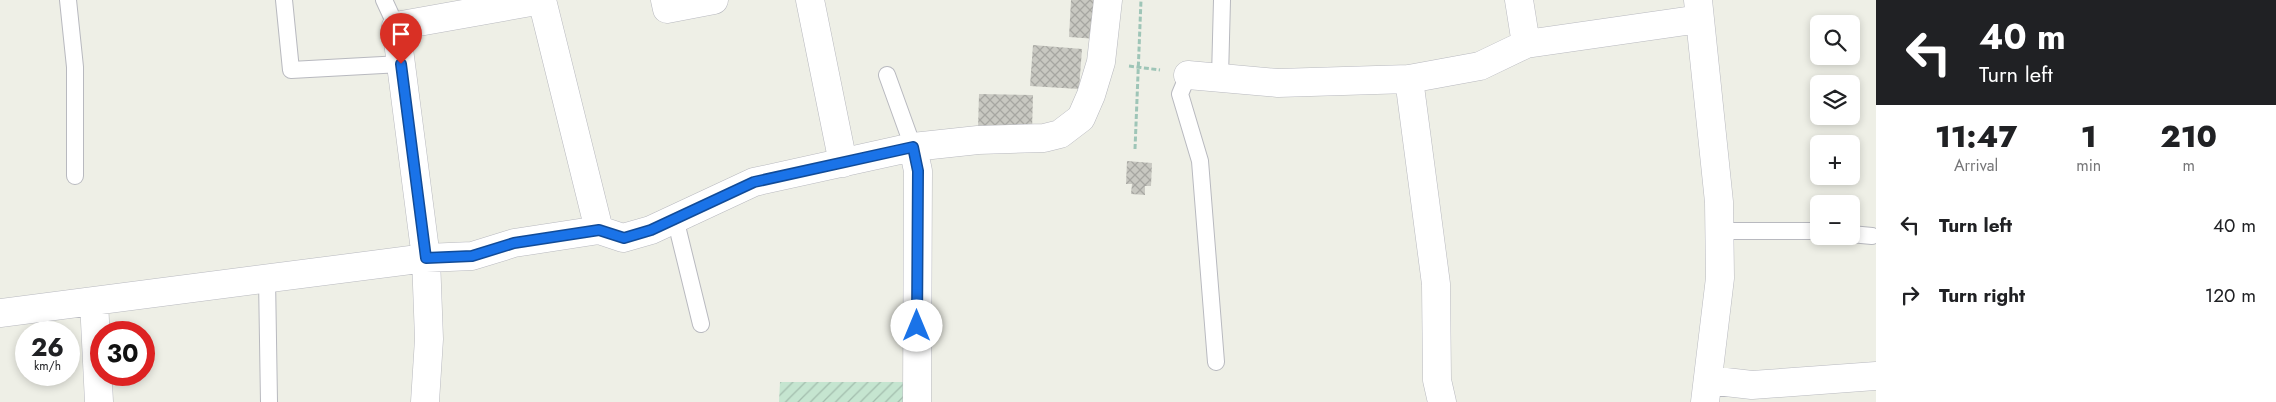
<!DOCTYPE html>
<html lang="en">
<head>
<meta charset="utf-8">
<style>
  body { margin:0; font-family:Jost,sans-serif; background:#f2f2f2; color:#202124; height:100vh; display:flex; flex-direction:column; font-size:19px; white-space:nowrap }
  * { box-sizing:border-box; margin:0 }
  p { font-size:16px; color:#757577 }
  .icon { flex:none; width:28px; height:28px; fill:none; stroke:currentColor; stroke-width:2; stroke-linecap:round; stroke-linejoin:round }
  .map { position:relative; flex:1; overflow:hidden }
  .drawer { display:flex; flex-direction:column; background:#fff; width:400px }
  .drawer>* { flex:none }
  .banner { background:#202124; color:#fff; overflow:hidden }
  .controls { position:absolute; left:1810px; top:15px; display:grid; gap:10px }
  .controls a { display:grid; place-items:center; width:50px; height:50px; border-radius:8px; background:#fff; box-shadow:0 2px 8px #0003; font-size:25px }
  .speed { position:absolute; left:15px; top:321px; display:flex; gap:10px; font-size:25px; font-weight:700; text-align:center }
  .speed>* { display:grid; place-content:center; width:65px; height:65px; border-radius:50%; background:#fff; box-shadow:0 2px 8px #0003; line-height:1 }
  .speed small { font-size:12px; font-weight:400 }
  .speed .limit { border:8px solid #d22; background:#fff; color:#111 }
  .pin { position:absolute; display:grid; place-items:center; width:42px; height:42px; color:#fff; margin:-51px -21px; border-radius:50% 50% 50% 0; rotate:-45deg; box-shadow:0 0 5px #0007 }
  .pin .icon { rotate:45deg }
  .me { position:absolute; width:55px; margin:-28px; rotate:0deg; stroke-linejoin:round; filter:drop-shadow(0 0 4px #0008) }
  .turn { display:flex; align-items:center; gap:18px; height:105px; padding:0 20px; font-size:22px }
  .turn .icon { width:65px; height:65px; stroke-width:2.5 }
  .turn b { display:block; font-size:35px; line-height:42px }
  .eta { display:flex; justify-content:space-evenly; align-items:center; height:85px; text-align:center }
  .eta b { font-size:30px; font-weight:800; line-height:35px }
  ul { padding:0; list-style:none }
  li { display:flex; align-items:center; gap:15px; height:70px; padding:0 20px }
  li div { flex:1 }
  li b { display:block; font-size:19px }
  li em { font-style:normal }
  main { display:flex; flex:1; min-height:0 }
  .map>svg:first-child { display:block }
</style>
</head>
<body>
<main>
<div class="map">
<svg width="1876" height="402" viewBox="0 0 1876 402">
  <defs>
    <pattern id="garden-furrows" width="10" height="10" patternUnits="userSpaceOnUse" patternTransform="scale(1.25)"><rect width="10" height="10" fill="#c5e5d0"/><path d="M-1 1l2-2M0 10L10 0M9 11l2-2" fill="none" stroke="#a3bdad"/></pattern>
    <pattern id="building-cross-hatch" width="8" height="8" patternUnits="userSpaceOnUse" patternTransform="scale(1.25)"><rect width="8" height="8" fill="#c8c8c1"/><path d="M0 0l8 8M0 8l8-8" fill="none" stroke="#a6a6a1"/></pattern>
  </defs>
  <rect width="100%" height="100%" fill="#eeefe6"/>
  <path fill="url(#garden-furrows)" d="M780,382H907L906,402H779Z"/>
  <path fill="url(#building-cross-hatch)" d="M1071,0H1098L1097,39L1069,37Z
    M1033,45L1082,49L1079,89L1030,86Z
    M979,94L1033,95L1032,131L978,130Z
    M1127,161L1152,163L1151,186H1145V195L1131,194L1132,184H1126Z"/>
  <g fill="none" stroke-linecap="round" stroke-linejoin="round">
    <g stroke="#b8b9bf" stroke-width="18">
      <path id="lane" d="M68,0L75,67V176
        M284,0L291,70L401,64
        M384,0L396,26
        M887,75L913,147
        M1188,75L1180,94L1200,161L1216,362
        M1220,77L1222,0
        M675,218L701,324
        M1719,231H1819
        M1851,234L1872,236
        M267,278L269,402"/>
    </g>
    <g stroke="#b8b9bf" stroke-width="29">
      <path id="street" d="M665,0L667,9L714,0
        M810,0L843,163
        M1519,0L1526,44
        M1698,0L1719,202L1720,278L1705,402
        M1188,75L1278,83L1409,79L1480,66L1526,44L1700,19
        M1409,79L1436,284L1437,380L1442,402
        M913,147L918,171L917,402
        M599,230L623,238L651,230L754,182L913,147L978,140L1044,138L1060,134L1081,118L1091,95L1101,62L1108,0
        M94,301L99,402
        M0,313L426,258L472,256L514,243L599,230L542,0
        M1708,380L1752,385L1876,376
        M425,402L429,339L426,258L396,26L542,0"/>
    </g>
    <path stroke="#9ec5b7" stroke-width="3" stroke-dasharray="5 2.5" stroke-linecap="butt" d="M1129,66L1160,70
      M1135,149L1141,0"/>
    <use href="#lane" stroke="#fff" stroke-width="16"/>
    <use href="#street" stroke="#fff" stroke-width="28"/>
  </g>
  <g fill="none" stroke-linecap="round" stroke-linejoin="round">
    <g stroke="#114b97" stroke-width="12">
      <path id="route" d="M401,64L426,258L472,256L514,243L599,230L624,238L651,230L754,182L913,147L918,171L917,326"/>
    </g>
    <use href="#route" stroke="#1a73e8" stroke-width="9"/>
  </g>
</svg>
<div class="controls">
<a><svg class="icon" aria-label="search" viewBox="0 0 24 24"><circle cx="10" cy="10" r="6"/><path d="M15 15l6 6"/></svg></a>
<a><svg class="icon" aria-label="layers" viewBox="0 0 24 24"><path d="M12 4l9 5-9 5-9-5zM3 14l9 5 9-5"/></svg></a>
<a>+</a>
<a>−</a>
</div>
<div class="speed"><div>26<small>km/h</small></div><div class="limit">30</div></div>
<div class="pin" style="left:401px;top:64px;background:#d93025"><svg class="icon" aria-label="arrive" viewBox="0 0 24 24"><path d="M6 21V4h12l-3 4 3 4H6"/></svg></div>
<svg class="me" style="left:917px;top:326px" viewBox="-20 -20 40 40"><circle r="19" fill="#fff"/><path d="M0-13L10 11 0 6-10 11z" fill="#1a73e8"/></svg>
</div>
<section class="drawer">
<div class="banner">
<div class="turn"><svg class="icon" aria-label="left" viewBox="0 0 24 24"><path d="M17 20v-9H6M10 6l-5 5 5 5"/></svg><div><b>40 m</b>Turn left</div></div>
</div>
<div class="eta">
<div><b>11:47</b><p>Arrival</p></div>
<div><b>1</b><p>min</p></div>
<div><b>210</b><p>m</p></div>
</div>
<ul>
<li><svg class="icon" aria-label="left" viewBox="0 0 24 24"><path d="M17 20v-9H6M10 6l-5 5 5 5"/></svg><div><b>Turn left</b></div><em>40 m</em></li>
<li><svg class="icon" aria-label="right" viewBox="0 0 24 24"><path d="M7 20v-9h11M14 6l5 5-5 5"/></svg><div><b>Turn right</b></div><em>120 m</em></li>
</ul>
</section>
</main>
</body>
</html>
